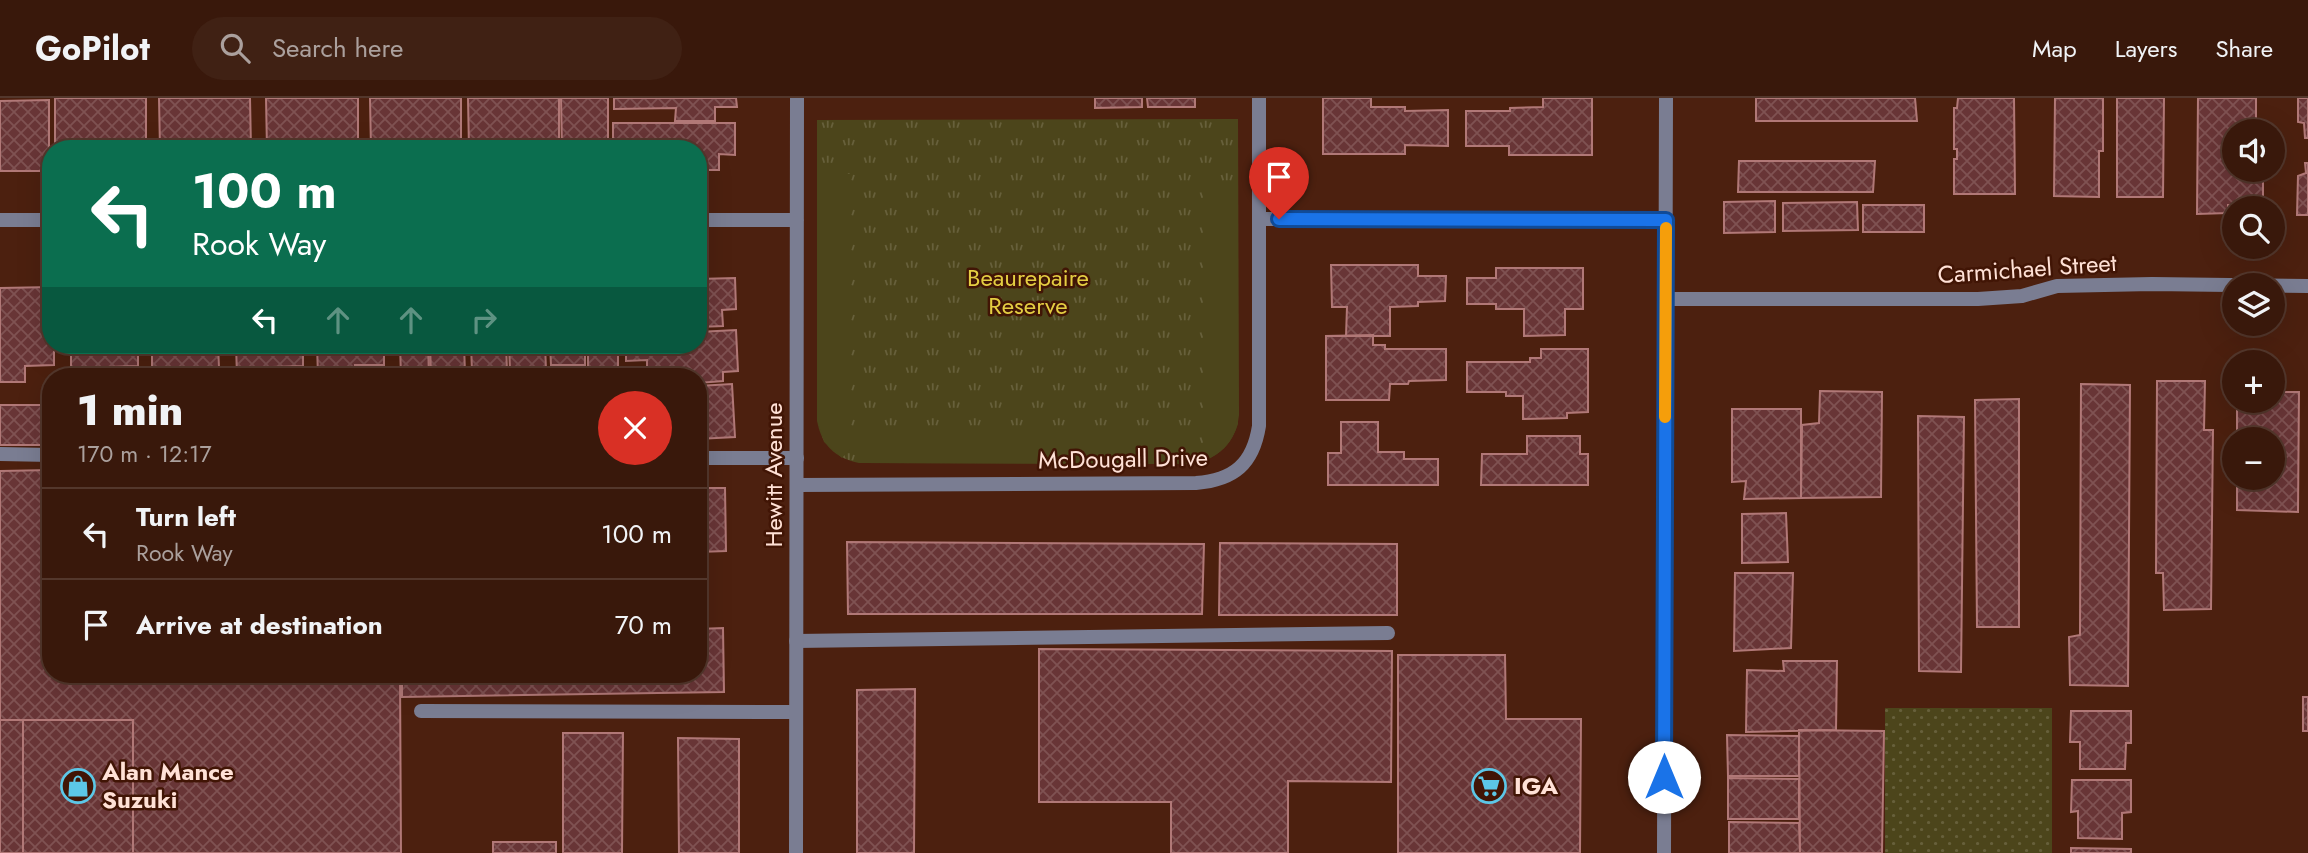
<!DOCTYPE html>
<html lang="en">
<head>
<meta charset="utf-8">
<style>
  body { margin:0; font-family:Jost,sans-serif; background:#402114; color:#f1f3f6; height:100vh; display:flex; flex-direction:column; font-size:26px; white-space:nowrap }
  * { box-sizing:border-box; margin:0 }
  p { font-size:23px; color:#aba09d }
  .icon { flex:none; width:38px; height:38px; fill:none; stroke:currentColor; stroke-width:2; stroke-linecap:round; stroke-linejoin:round }
  .map { position:relative; flex:1; overflow:hidden }
  .drawer { position:absolute; left:42px; top:270px; width:665px; height:315px; display:flex; flex-direction:column; background:#39180b; border-radius:28px; box-shadow:0 7px 28px #0002,0 0 0 2px #53372c }
  .drawer>* { flex:none }
  .hud { position:absolute; left:42px; top:42px; width:665px; height:214px; border-radius:28px; box-shadow:0 7px 28px #0002,0 0 0 2px #53372c; background:#0b6e4f; color:#fff; overflow:hidden }
  .controls { position:absolute; left:2222px; top:21px; display:grid; gap:14px }
  .controls a { display:grid; place-items:center; width:63px; height:63px; border-radius:50%; background:#39180b; box-shadow:0 7px 28px #0002,0 0 0 2px #53372c; font-size:35px }
  .pin { position:absolute; display:grid; place-items:center; width:60px; height:60px; color:#fff; margin:-72px -30px; border-radius:50% 50% 50% 0; rotate:-45deg; box-shadow:0 0 7px #0007 }
  .pin .icon { rotate:45deg }
  .me { position:absolute; width:77px; margin:-38px; rotate:0deg; stroke-linejoin:round; filter:drop-shadow(0 0 5px #0008) }
  .turn { display:flex; align-items:center; gap:24px; height:147px; padding:0 35px; font-size:32px }
  .turn .icon { width:91px; height:91px; stroke-width:2.5 }
  .turn b { display:block; font-size:49px; line-height:60px }
  .lanes { display:flex; align-items:center; height:66px; padding:0 35px; background:#0003; justify-content:center; gap:35px; direction:ltr }
  .lanes .off { opacity:.35 }
  .round { display:grid; place-items:center; flex:none; width:74px; height:74px; border-radius:37px; background:#402114 }
  .summary { display:flex; align-items:center; justify-content:space-between; height:119px; padding:0 35px }
  h1 { font-size:42px; font-weight:800; line-height:52px }
  ul { padding:0; list-style:none }
  li { display:flex; align-items:center; gap:21px; height:91px; padding:0 35px; border-top:2px solid #53372c }
  li div { flex:1 }
  li b { display:block; font-size:26px }
  li em { font-style:normal }
  header { display:flex; align-items:center; gap:42px; box-sizing:border-box; height:98px; padding:0 35px; background:#39180b; border-bottom:2px solid #53372c }
  header strong { font-size:33px }
  nav { display:flex; gap:38px; margin-inline-start:auto; font-size:24px }
  .search { width:490px; height:63px; background:#402114; display:flex; align-items:center; gap:18px; box-sizing:border-box; padding:0 24px; border-radius:38px; color:#aba09d; font-size:26px }
  .map>svg:first-child { display:block }
</style>
</head>
<body>
<header>
<strong>GoPilot</strong>
<div class="search"><svg class="icon" aria-label="search" viewBox="0 0 24 24"><circle cx="10" cy="10" r="6"/><path d="M15 15l6 6"/></svg>Search here</div>
<nav><a>Map</a><a>Layers</a><a>Share</a></nav>
</header>
<div class="map">
<svg width="2308" height="755" viewBox="0 0 2308 755">
  <defs>
    <pattern id="grass-dots" width="8" height="8" patternUnits="userSpaceOnUse" patternTransform="scale(1.75)"><rect width="8" height="8" fill="#4c451b"/><path d="M2 2h.1M6 6h.1" fill="none" stroke="#67603b" stroke-width="1.8" stroke-linecap="round"/></pattern>
    <pattern id="park-tufts" width="24" height="20" patternUnits="userSpaceOnUse" patternTransform="scale(1.75)"><rect width="24" height="20" fill="#4c451b"/><path d="M3 7l-1-3M5 7V3M7 7l1-3M15 17l-1-3M17 17v-4M19 17l1-3" fill="none" stroke="#67603b"/></pattern>
    <pattern id="building-cross-hatch" width="8" height="8" patternUnits="userSpaceOnUse" patternTransform="scale(1.75)"><rect width="8" height="8" fill="#683536"/><path d="M0 0l8 8M0 8l8-8" fill="none" stroke="#7f5252"/></pattern>
  </defs>
  <rect width="100%" height="100%" fill="#4c200f"/>
  <path fill="url(#grass-dots)" d="M1885,610H2052V755H1885Z"/>
  <path fill="url(#park-tufts)" d="M1238,21L1239,317C1236,345 1218,361 1191,366L859,365C835,360 821,347 817,322V22Z"/>
  <path fill="#4c451b" d="M817,76H850V351L842,360L824,344L817,322Z
    M1204,86H1238V326C1232,345 1221,356 1204,363Z
    M859,332H1191V366L859,365Z"/>
  <path fill="url(#building-cross-hatch)" stroke="#b17877" stroke-width="2" d="M55,0H146V51H55Z
    M159,0H250L251,51H160Z
    M266,0H358V51H267Z
    M370,0H461V51H371Z
    M468,0H559V51H469Z
    M561,0H608V51H562Z
    M614,0H736L737,9H715V23H675L676,10L614,11Z
    M1095,0H1142V9L1095,10Z
    M1147,0H1195V9H1148Z
    M1323,0H1371V9H1405V13L1448,12V48L1405,47V56H1323Z
    M1543,0H1592V57H1509V48H1466V13H1510V10L1543,9Z
    M1756,0H1915L1917,23H1756Z
    M1958,0H2014L2015,96H1954V61H1957V51H1954V10H1957Z
    M2055,0H2103V53H2099V99L2054,98Z
    M2117,0H2164L2163,99H2117Z
    M2198,0H2256V33H2235V72H2263V108L2228,107V115L2197,116Z
    M2298,0H2308V40H2305L2304,25L2298,24Z
    M49,2V73H0V3Z
    M613,25H735V57L719,56V72H698V51H613Z
    M1739,63H1875L1873,94H1738Z
    M2305,65H2308V117H2297L2298,78L2306,75Z
    M1775,103V134L1724,135V104Z
    M1857,104L1858,132L1783,133V105Z
    M1863,107H1924V134H1863Z
    M1331,167H1418V178H1446L1445,203L1418,204V208L1390,209V238H1346L1347,209H1332Z
    M1496,170H1583V211H1565V237L1524,238V211H1496V206H1467V180H1496Z
    M735,180L736,211L722,212L723,228L698,229V181Z
    M51,189V247H54V267L25,268V284H0V190Z
    M736,232L738,273L723,274V283L698,285V278H678V272L647,273V262L626,263V247H698V234Z
    M1373,237V247H1385V251H1446V282L1409,283L1408,286H1390L1389,302H1326V238Z
    M71,247H138V268L108,269V278H71Z
    M152,247H218L219,269H189V278H152Z
    M236,247H303V268L273,269V278H237Z
    M317,247H384V267H355V278H318Z
    M400,247H428L429,278H401Z
    M430,247H464L465,274L431,275Z
    M471,247H506L507,272L472,273Z
    M509,247H545L546,271H510Z
    M550,247H585V267H551Z
    M588,247H618V273L588,274Z
    M1541,251H1588V314L1567,315V320L1523,321V298H1506V294H1467V264H1530V260H1541Z
    M2157,283H2205L2204,332H2213L2211,511L2164,512L2163,475H2156Z
    M732,286L735,339L698,341V288Z
    M2081,286L2130,287L2128,588L2070,587L2069,539L2080,537Z
    M1820,293L1882,294L1881,399L1801,400L1802,327L1819,325Z
    M2273,294H2299L2298,414L2237,412V380H2273V341H2237V303H2273Z
    M2019,301V529H1977L1975,302Z
    M0,307H51V347H0Z
    M1732,311H1801V400L1744,401L1746,383L1732,384Z
    M1918,318L1964,319L1961,574L1919,573Z
    M1341,324H1378V354H1404V361H1438V387H1328V355H1341Z
    M1527,338H1580V356H1588V387H1481L1482,356H1527Z
    M51,372V576H400L401,755H133V622H0V373Z
    M698,390H725L726,453L698,454Z
    M1786,415L1788,464L1742,465V416Z
    M847,444L1204,446L1202,516H848Z
    M1220,445L1397,446V517H1219Z
    M1735,475H1793L1791,550L1734,553Z
    M723,530L724,594L402,599V576H698V531Z
    M1039,551L1392,553L1391,684L1288,683V755H1171V704H1039Z
    M1398,557H1505L1506,621H1581L1580,755H1398Z
    M1783,563H1837L1836,632L1746,634L1747,572L1784,573Z
    M915,591L914,755H857V592Z
    M2303,599H2308V633H2303Z
    M2071,613H2131V645H2126L2125,671H2080V644H2070Z
    M0,622H23V755H0Z
    M23,622H133V755H23Z
    M1799,632L1884,633L1882,755H1800Z
    M563,635H623L622,755H563Z
    M1727,637L1799,638V678H1728Z
    M678,640L739,641V755H679Z
    M1728,680L1799,681V721H1728Z
    M2072,682H2131V714L2122,715V741L2078,740V713L2071,714Z
    M1729,724L1799,725L1800,755H1729Z
    M493,744H556V755H493Z
    M2071,750L2131,751V755H2071Z"/>
  <g fill="none" stroke-linecap="round" stroke-linejoin="round">
    <path stroke="#7a7d92" stroke-width="14" d="M0,356L51,357
      M698,360H797
      M796,543L1388,535
      M421,613L796,614"/>
    <path stroke="#7a7d92" stroke-width="14" d="M1259,121L1666,122
      M0,122H51
      M698,122H797
      M1666,201H1978L2022,198L2057,188L2152,186L2308,188
      M797,387L1196,385C1234,382 1253,366 1259,328V0
      M796,755L797,0
      M1664,755L1666,0"/>
  </g>
  <g fill="none" stroke-linecap="round" stroke-linejoin="round">
    <g stroke="#114b97" stroke-width="18">
      <path id="route" d="M1279,121L1666,122L1664,679"/>
    </g>
    <use href="#route" stroke="#1a73e8" stroke-width="12"/>
    <path stroke="#f59e0b" stroke-width="12" d="M1665,319L1666,130"/>
  </g>
  <defs>
    <g id="shop-ring" transform="scale(1.75)"><circle r="9.5" fill="#411505" stroke="#5cc7e7" stroke-width="1.5"/><path d="M-5-2.5h2.3a2.7 3.5 0 0 1 5.4 0H5L5.5 6h-11ZM-1.5-2.5h3a1.5 2.3 0 0 0-3 0Z" fill="#5cc7e7"/></g>
    <g id="supermarket-ring" transform="scale(1.75)"><circle r="9.5" fill="#411505" stroke="#5cc7e7" stroke-width="1.5"/><path d="M-6-5.5h2.5l.6 2H6L4.5 2H-2.5L-4.4-4H-6ZM-1.5 3.2a1.3 1.3 0 1 0 .1 0ZM3 3.2a1.3 1.3 0 1 0 .1 0Z" fill="#5cc7e7"/></g>
  </defs>
  <g fill-rule="evenodd">
    <use href="#shop-ring" x="78" y="688"/>
    <use href="#supermarket-ring" x="1489" y="688"/>
  </g>
  <g text-anchor="middle" stroke-width="5" stroke-linejoin="round" paint-order="stroke">
    <g font-size="24" fill="#ffe1d6" stroke="#411505">
      <text transform="translate(2027 171) rotate(-4)" y="8">Carmichael Street</text>
      <text transform="translate(1123 361) rotate(-1)" y="8">McDougall Drive</text>
      <text transform="translate(774 377) rotate(-90)" y="8">Hewitt Avenue</text>
    </g>
    <g font-size="24" fill="#e4ce42" stroke="#411505">
      <text x="1028" y="188">Beaurepaire<tspan x="1028" dy="28">Reserve</tspan></text>
    </g>
    <g font-size="24" font-weight="bold" fill="#ffe1d6" stroke="#411505" text-anchor="start">
      <text x="102" y="682">Alan Mance<tspan x="102" dy="28">Suzuki</tspan></text>
      <text x="1514" y="696">IGA</text>
    </g>
  </g>
</svg>
<div class="controls">
<a><svg class="icon" aria-label="sound" viewBox="0 0 24 24"><path d="M4 9h4l5-4v14l-5-4H4zM17 9q2 3 0 6"/></svg></a>
<a><svg class="icon" aria-label="search" viewBox="0 0 24 24"><circle cx="10" cy="10" r="6"/><path d="M15 15l6 6"/></svg></a>
<a><svg class="icon" aria-label="layers" viewBox="0 0 24 24"><path d="M12 4l9 5-9 5-9-5zM3 14l9 5 9-5"/></svg></a>
<a>+</a>
<a>−</a>
</div>
<div class="pin" style="left:1279px;top:121px;background:#d93025"><svg class="icon" aria-label="arrive" viewBox="0 0 24 24"><path d="M6 21V4h12l-3 4 3 4H6"/></svg></div>
<svg class="me" style="left:1664px;top:679px" viewBox="-20 -20 40 40"><circle r="19" fill="#fff"/><path d="M0-13L10 11 0 6-10 11z" fill="#1a73e8"/></svg>
<div class="hud">
<div class="turn"><svg class="icon" aria-label="left" viewBox="0 0 24 24"><path d="M17 20v-9H6M10 6l-5 5 5 5"/></svg><div><b>100 m</b>Rook Way</div></div>
<div class="lanes"><svg class="icon" aria-label="left" viewBox="0 0 24 24"><path d="M17 20v-9H6M10 6l-5 5 5 5"/></svg><svg class="icon off" aria-label="ahead" viewBox="0 0 24 24"><path d="M12 20V5M6 11l6-6 6 6"/></svg><svg class="icon off" aria-label="ahead" viewBox="0 0 24 24"><path d="M12 20V5M6 11l6-6 6 6"/></svg><svg class="icon off" aria-label="right" viewBox="0 0 24 24"><path d="M7 20v-9h11M14 6l5 5-5 5"/></svg></div>
</div>
<section class="drawer">
<div class="summary"><div><h1>1 min</h1><p>170 m · 12:17</p></div><a class="round" style="background:#d93025;color:#fff"><svg class="icon" aria-label="close" viewBox="0 0 24 24"><path d="M6 6l12 12M18 6L6 18"/></svg></a></div>
<ul>
<li><svg class="icon" aria-label="left" viewBox="0 0 24 24"><path d="M17 20v-9H6M10 6l-5 5 5 5"/></svg><div><b>Turn left</b><p>Rook Way</p></div><em>100 m</em></li>
<li><svg class="icon" aria-label="arrive" viewBox="0 0 24 24"><path d="M6 21V4h12l-3 4 3 4H6"/></svg><div><b>Arrive at destination</b></div><em>70 m</em></li>
</ul>
</section>
</div>
</body>
</html>
